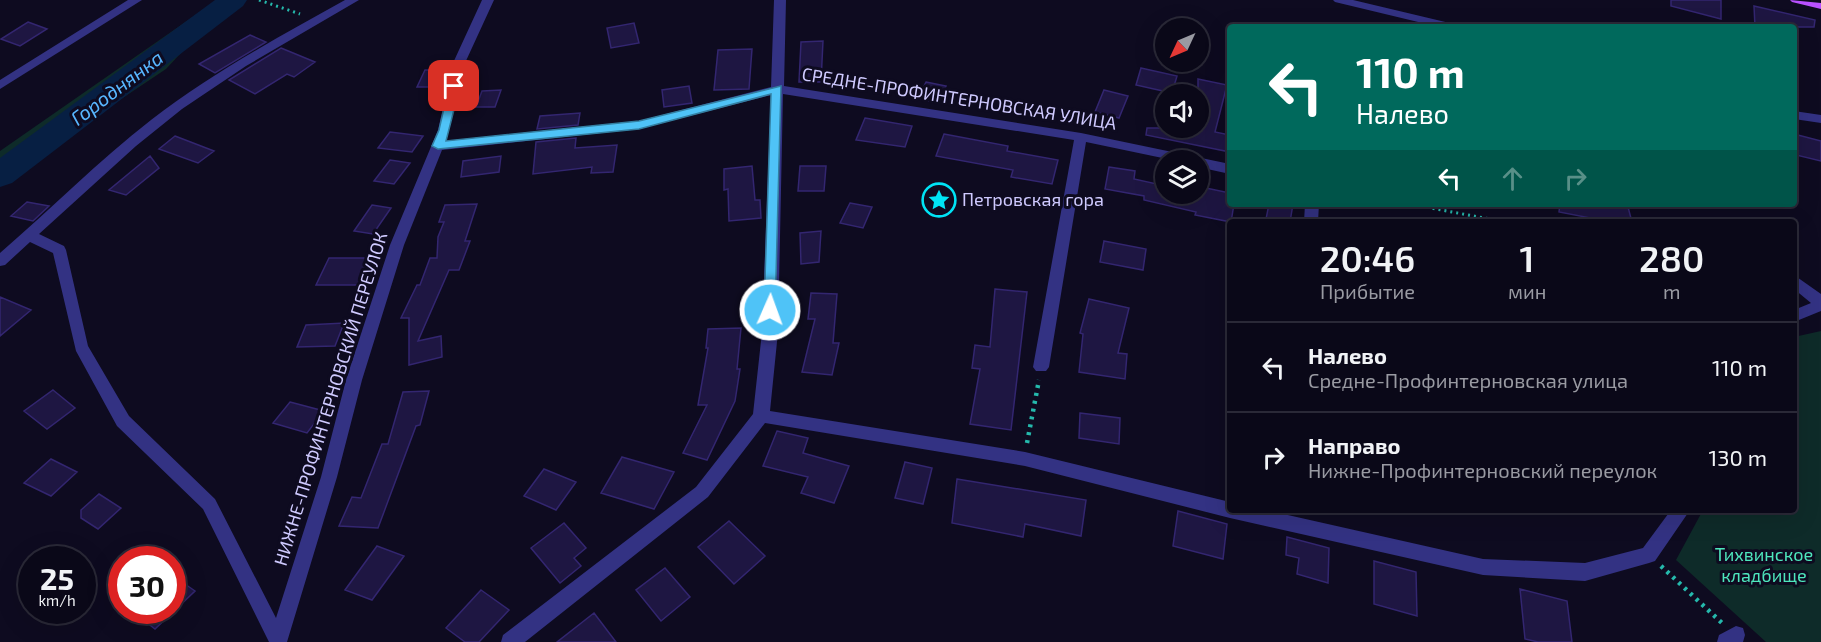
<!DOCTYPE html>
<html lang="ru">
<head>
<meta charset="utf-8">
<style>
  body { margin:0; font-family:"Exo 2",sans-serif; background:#181625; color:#f1f3f6; height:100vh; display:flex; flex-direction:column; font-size:22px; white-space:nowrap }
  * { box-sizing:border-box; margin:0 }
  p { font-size:20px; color:#999aa2 }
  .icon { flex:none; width:33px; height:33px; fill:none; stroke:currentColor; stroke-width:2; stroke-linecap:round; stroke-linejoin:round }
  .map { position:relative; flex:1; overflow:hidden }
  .drawer { position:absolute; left:1227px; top:219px; width:570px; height:294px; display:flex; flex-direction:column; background:#0a0818; border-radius:6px; box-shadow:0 6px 24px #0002,0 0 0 2px #2a2937 }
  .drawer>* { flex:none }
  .top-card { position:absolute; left:1227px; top:24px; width:570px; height:183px; border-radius:6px; box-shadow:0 6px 24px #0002,0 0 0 2px #2a2937; background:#00695c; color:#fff; overflow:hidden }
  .needle { width:39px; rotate:226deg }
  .buttons { position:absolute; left:1155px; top:18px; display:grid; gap:12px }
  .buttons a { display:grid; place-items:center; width:54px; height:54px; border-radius:50%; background:#0a0818; box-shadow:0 6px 24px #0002,0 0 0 2px #2a2937; font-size:30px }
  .speed { position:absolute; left:18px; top:546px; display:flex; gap:12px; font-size:30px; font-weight:700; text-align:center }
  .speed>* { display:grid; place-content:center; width:78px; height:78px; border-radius:50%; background:#0a0818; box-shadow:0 6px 24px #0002,0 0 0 2px #2a2937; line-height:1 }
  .speed small { font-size:15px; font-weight:400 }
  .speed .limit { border:9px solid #d22; background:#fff; color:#111 }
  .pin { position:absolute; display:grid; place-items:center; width:51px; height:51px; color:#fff; margin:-26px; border-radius:12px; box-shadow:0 3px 9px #0006 }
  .me { position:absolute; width:66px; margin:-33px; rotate:2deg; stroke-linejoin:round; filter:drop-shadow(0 0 4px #0008) }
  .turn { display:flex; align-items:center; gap:21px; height:126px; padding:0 30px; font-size:27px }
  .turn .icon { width:78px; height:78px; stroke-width:2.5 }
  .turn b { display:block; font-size:42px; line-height:51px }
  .lanes { display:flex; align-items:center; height:57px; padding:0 30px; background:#0003; justify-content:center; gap:30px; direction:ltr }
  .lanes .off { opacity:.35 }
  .eta { display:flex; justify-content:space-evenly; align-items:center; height:102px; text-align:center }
  .eta b { font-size:36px; font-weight:600; line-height:42px }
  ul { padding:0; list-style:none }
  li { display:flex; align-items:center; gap:18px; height:90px; padding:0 30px; border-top:2px solid #2a2937 }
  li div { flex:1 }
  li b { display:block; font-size:22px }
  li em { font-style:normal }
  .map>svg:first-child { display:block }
</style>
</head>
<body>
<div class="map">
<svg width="1821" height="642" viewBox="0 0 1821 642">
  <rect width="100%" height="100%" fill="#0e0b20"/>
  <path fill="#0e2b29" d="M217,0H245L208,24L166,69L0,180V151Z
    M1821,331V642H1766L1676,560L1703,510H1794V337Z"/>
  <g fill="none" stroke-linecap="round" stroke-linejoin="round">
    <path fill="#071f43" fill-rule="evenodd" d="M215,0H247L243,6L12,183L0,187V158Z"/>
  </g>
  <path fill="#1e1642" stroke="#332670" stroke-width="1.5" d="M1671,0H1721V19L1671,6Z
    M1754,6L1815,20L1814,27H1755Z
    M28,22L47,29L20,46L1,39Z
    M634,23L639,43L611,48L607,28Z
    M250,35L266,42L215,73L199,64Z
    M823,41L821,82H799L801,42Z
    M281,48L315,62L294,77L287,74L255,94L229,80Z
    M752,49L749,89L714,90L718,50Z
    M1141,68L1177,76L1172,93L1136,85Z
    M425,70H445L437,87H417Z
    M1198,79L1227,85L1215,132L1230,135V152L1146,135L1147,128H1198Z
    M926,82L946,86L938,103L918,98Z
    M689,86L692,103L664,107L662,90Z
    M501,90L495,107H476L482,91Z
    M1104,90L1128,96L1119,118L1095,112Z
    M580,113L578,125L537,129L540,116Z
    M865,118L912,126L905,147L856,140Z
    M390,132L423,136L412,152L378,148Z
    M944,134L1008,146L1007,151L1058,160L1052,184L1011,177L1013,170L936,156Z
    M1794,134L1821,141V161L1796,155Z
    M175,136L214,151L198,163L159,149Z
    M576,138L575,148L617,145L613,172L591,173L592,167L533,174L536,142Z
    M150,156L159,168L126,195L109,190Z
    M501,156L499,172L461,177L463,161Z
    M390,160L410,163L394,184L374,181Z
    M752,166L755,200H760L761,218L729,221L728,189L724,190V169Z
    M800,166H826L824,191H798Z
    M1109,167L1135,171L1134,179L1166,186V194H1200L1201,187L1230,193V204H1234L1231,222L1195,215L1196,212L1144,200V196L1105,189Z
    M27,202L49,206L33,221L11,216Z
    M850,203L872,207L863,228L840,223Z
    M477,204L465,241H470L459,270H449L418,341L441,336L442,357L409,365V318H401L417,285H420L430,258H437L438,237L444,222H439L445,205Z
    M1269,204H1293L1290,222L1266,219Z
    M1560,204L1628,207L1632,222H1611L1559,212Z
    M372,205L391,208L373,234L354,231Z
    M821,231L819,262L801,264L800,233Z
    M1104,241L1146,249L1143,270L1100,262Z
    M329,258H369L358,285H316Z
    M995,289L1027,292L1011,430L970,424L980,369L972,368L975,345L990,347Z
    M811,293L837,294L833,343H839L832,375L802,372L815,319H808Z
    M0,297L31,310L0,336Z
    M1089,299L1129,308L1118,353L1127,354L1125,379L1079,372L1083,334L1080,333Z
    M344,323L335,346L297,347L306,325Z
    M741,328L737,369H740L735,401L707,460L683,453L707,405H698L708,348H706L708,329Z
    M53,390L75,408L47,429L24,411Z
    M429,391L420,425L416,426L378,528L339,526L352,497L361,498L382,444H388L403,392Z
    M290,402L324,411L307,433L273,423Z
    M1080,413L1120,418L1119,444L1079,438Z
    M777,431L808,438L803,453L849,466L834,503L801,493L808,477L763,466Z
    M622,457L674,472L654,509L601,493Z
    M51,459L77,472L51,496L24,483Z
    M905,462L932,468L923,504L895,498Z
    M544,469L576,482L556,510L524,496Z
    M957,479L1086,500L1081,536L1025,524L1023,537L952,523Z
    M99,494L121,508L98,529L81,518V510Z
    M1178,511L1227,524L1223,559L1173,546Z
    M729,521L765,556L734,584L698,547Z
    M564,523L586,548L574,558L581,566L560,583L531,548Z
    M1287,537L1329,548L1328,583L1297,574L1299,558L1286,555Z
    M377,546L404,556L372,600L345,590Z
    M1374,561L1416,572L1417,616L1374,604Z
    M665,568L690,597L661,621L636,590Z
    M172,575L195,591L155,629L131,610H172Z
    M1520,589L1567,601L1572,642H1538L1525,639Z
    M481,590L509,610L479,642H465L446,628Z
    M594,613L616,642H557Z"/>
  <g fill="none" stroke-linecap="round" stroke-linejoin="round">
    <path stroke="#25b9ac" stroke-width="3" stroke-dasharray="2 4" stroke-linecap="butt" d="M259,0L300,14
      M1409,204L1506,222"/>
    <path stroke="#25b9ac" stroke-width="4.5" stroke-dasharray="3 5" stroke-linecap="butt" d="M1027,443L1039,380
      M1661,566L1723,624"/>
    <path fill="#333283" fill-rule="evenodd" d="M128,0H142L0,89V80Z
      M345,0H359L246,66L182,109L136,146L39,234L64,246L66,250L88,346L129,416L215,499L276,618L321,477L346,380L390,245L438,130L453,63L482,0H494L465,63L446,141L639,121L771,87L774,0H786L784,86L1081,133L1230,164V174L1198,167V160H1172L1086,142L1049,367L1046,371H1036L1033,367L1074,140L783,94L778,332L770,411L1025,452L1230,502V510H1266L1483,559L1585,563L1643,548L1671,510H1690L1655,561L1649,563L1585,581L1483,575L1230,518L1025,466L765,423L708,497L525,642H501L503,635L696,487L753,414L762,332L771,95L639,129L442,150L404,245L362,380L337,477L287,642H269L203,509L117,426L76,351L53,253L30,242L5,265L0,266V253C51,209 98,161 151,120C211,74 278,37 345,0Z
      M1333,0H1353L1458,25L1460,27H1439L1335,2Z
      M1794,111L1821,115V123L1794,119Z
      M1305,204H1319L1318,222H1304Z
      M1794,275L1821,294V311L1794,322V310L1811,303L1794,289Z
      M1736,626L1743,628L1745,635L1743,642H1717L1719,635Z"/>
    <path fill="#b951ff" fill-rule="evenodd" d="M1790,0L1821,3V9L1792,2Z"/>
  </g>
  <path fill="#4fc3f7" stroke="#337fa1" stroke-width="1.5" d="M454,82L460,86L446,141L639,121L781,86L775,314L770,315L764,310L771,94L639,129L438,149L432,146L439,130L449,86Z"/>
  <defs>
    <g id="sight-ring" transform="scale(1.725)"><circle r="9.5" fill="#0e0b20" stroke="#00e3f5" stroke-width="1.5"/><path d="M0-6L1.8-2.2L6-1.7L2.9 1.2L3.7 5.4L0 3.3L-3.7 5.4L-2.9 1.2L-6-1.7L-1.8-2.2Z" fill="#00e3f5"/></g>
  </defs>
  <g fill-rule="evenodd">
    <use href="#sight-ring" x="939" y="200"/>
  </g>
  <g text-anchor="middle" stroke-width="6" stroke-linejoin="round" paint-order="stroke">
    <g font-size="18" fill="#cfcaff" stroke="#0e0b20">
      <text transform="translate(959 99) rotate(9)" y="6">СРЕДНЕ-ПРОФИНТЕРНОВСКАЯ УЛИЦА</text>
      <text transform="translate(331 399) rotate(-73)" y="6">НИЖНЕ-ПРОФИНТЕРНОВСКИЙ ПЕРЕУЛОК</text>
    </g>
    <g font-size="18" fill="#cfcaff" stroke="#0e0b20" text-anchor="start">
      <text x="962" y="206">Петровская гора</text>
    </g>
    <g font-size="18" fill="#4ee7bd" stroke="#0e0b20">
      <text x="1764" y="561">Тихвинское<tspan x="1764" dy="21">кладбище</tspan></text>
    </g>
    <g font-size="20" font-style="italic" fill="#58b6ff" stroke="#0e0b20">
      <text transform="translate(117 88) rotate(-37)" y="7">Городнянка</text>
    </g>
  </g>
</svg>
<div class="buttons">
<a><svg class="needle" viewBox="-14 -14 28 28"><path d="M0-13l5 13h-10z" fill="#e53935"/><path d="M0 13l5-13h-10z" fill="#999aa2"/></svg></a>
<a><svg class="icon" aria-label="sound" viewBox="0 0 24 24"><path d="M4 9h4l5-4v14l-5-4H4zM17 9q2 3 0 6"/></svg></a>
<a><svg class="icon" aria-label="layers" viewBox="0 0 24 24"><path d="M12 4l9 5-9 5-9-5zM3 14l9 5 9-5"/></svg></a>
</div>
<div class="speed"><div>25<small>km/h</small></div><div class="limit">30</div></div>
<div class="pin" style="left:454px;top:86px;background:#d93025"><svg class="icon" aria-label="arrive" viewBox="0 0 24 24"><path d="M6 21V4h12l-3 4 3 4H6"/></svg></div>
<svg class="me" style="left:770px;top:310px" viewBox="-20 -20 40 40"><circle r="17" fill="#4fc3f7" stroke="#fff" stroke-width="3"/><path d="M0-11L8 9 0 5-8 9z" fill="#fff"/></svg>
<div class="top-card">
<div class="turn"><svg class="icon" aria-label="left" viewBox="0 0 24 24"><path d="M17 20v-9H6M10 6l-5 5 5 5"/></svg><div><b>110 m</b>Налево</div></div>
<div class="lanes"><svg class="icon" aria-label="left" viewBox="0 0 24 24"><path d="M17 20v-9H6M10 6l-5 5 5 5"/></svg><svg class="icon off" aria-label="ahead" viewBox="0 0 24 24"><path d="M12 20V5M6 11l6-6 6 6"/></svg><svg class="icon off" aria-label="right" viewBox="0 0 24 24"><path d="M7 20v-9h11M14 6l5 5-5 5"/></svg></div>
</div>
<section class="drawer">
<div class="eta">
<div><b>20:46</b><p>Прибытие</p></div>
<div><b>1</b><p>мин</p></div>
<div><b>280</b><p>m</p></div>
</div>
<ul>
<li><svg class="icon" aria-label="left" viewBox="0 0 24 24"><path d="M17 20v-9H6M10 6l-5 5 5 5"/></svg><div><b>Налево</b><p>Средне-Профинтерновская улица</p></div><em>110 m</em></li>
<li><svg class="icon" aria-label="right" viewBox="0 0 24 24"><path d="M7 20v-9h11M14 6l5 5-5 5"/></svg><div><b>Направо</b><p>Нижне-Профинтерновский переулок</p></div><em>130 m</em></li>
</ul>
</section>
</div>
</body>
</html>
